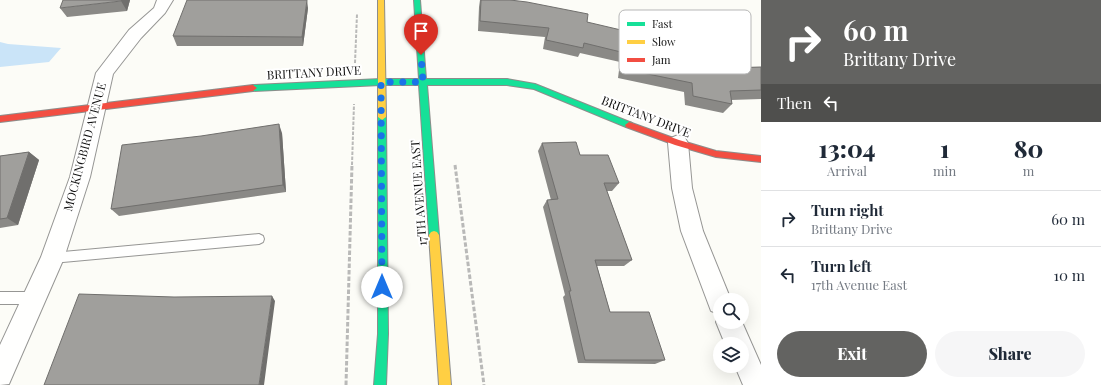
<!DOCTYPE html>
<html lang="en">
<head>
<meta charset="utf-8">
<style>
  body { margin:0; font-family:"Playfair Display",serif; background:#f6f6f7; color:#1f2937; height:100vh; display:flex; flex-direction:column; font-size:15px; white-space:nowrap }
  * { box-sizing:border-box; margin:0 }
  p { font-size:13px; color:#747a83 }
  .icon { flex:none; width:22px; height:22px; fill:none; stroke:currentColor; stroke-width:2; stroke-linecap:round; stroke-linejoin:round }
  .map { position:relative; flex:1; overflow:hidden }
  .panel { display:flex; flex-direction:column; background:#fff; width:340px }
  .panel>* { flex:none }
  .guide { background:#636361; color:#fff; overflow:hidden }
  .buttons { position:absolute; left:713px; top:293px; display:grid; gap:8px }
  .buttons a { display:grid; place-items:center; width:36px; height:36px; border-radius:50%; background:#fff; box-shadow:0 4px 16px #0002; font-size:20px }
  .pin { position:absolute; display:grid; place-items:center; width:34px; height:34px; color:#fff; margin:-41px -17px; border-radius:50% 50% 50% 0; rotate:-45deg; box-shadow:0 0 4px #0007 }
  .pin .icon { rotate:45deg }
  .me { position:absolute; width:44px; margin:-22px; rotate:0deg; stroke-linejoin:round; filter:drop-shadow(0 0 3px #0008) }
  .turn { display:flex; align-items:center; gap:14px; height:84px; padding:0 16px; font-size:18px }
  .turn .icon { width:52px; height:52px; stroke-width:2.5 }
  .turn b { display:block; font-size:28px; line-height:34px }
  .then { display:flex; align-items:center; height:38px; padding:0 16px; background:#0003; gap:8px; font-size:15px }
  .eta { display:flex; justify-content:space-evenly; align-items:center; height:68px; text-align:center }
  .eta b { font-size:24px; font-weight:800; line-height:28px }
  .cta { display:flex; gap:8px; margin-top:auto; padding:8px 16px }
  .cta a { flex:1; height:46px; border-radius:24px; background:#636361; color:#fff; font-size:16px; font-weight:800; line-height:46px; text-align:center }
  .cta a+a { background:#f6f6f7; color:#1f2937 }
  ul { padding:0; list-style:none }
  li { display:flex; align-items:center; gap:12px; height:56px; padding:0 16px; border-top:1px solid #e0e1e3 }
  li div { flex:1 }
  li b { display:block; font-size:15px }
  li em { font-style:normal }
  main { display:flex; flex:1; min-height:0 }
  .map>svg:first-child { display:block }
</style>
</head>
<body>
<main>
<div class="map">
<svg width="761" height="385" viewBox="0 0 761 385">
  <rect width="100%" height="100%" fill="#fcfcf7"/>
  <path fill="#cae4f8" d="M0,42L8,44L61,48L49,62L0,67Z"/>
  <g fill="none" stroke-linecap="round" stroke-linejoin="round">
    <g stroke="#969694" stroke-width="2">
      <path id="lane" d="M259,234L263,236L264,239L263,242L259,244L52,263L48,262L47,258L48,254L52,253Z
        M0,292H34L38,294L40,298L38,302L34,304H0Z"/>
    </g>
    <g stroke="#969694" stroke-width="2">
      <path id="street" d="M157,0H173L165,13L141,38L113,74L90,177L64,258L9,384L0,385V345L41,257L70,177L96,73L129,30L154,8Z
        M678,135L685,138L688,143L692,188L703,231L731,300H720V322H742L761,365V385H743L735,366H742V344H725L716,322L720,314L711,311L681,231L672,188L668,143L671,138Z"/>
    </g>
    <g stroke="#8d8d8b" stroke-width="2">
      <path id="fast" d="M414,0H420L426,79H507L535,84L632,123L633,125L632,127H626L534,89L507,85H427L439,235L437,238L434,239L431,238L429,235L419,85H381L253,91L249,88L253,85L381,79H419Z
        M382,114L386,117L388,334L386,385H374L378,334V117Z"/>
    </g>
    <g stroke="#8d8d8b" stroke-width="2">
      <path id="slow" d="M378,0H384L386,117L382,120L378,117Z
        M434,231L437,232L439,235L451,385H439L429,235L431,232Z"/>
    </g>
    <g stroke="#8d8d8b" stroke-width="2">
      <path id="jam" d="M253,85L257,88L253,91L0,122V116Z
        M629,122L679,140L716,151L761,156V162L716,157L675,145L626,127L625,125Z"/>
    </g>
    <path stroke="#b9b9b8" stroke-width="2" stroke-dasharray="3.5 1.5" stroke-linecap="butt" d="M355,63L357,14
      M352,165L354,104"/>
    <path stroke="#b9b9b8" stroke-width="3" stroke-dasharray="4.5 2" stroke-linecap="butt" d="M455,165L484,385
      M346,385L352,164"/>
    <use href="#lane" fill="#fffffe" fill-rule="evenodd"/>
    <use href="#street" fill="#fffffe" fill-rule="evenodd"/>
    <use href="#fast" fill="#16e098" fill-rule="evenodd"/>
    <use href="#slow" fill="#ffcf43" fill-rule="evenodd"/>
    <use href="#jam" fill="#f24e42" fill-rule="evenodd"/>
  </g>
  <path fill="#8a8986" d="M130,0L127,11L67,17L60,8Z
    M480,0H510L587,22L654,49L726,68L761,67V99L731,100L732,104L723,113L685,105L684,92L618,78L620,62L580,53L578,57L543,49L545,37L478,31L479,7Z
    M308,8L303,46H177L173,36Z
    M282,133L286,192L119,216L111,209Z
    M542,143L580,155L619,183L612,191H607L632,260L624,266H597L610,312L665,360L655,364L578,363L563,297L565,295L543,207L547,200H551L538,151Z
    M29,152L39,160L18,225L0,228V156Z"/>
  <path fill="#706f6d" d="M122,0H130L127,11L121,1Z
    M307,0L308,8L303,46L302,37Z
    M279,124L282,133L286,192L283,185Z
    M29,152L39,160L18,225L7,218Z
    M272,296L275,301L264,385H259Z"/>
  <path fill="#a09f9c" stroke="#706f6d" d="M63,0H122L121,1L60,8Z
    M187,0H307L302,37L173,36Z
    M481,0H510L527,2L588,14L587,22L655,38L654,49L726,63V68L761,67V90L730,91L732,104L693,96L692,83L623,69L625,53L584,43L583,48L546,40L549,28L480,21Z
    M279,124L283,185L111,209L122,145L201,136Z
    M576,142L580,155H608L619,183H604L632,260H595L610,312H649L665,360H585L569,291H571L547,200L558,199L542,143Z
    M29,152L7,218L0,219V156Z
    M79,294L174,297L272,296L259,385H44Z"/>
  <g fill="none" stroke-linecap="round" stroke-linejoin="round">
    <path stroke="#1a73e8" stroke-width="7" stroke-dasharray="0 12.6" d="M382,287L381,82H423L421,55"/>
  </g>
  <g text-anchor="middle" stroke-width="4" stroke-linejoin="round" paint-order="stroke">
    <g font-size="12" fill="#101010" stroke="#fff">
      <text transform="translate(314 73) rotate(-3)" y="4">BRITTANY DRIVE</text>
      <text transform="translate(646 117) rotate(21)" y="4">BRITTANY DRIVE</text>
      <text transform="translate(85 147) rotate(-75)" y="4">MOCKINGBIRD AVENUE</text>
      <text transform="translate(419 193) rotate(-94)" y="4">17TH AVENUE EAST</text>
    </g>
  </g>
  <rect x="619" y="10" width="132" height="64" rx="6" fill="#fff" stroke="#b7b7b7" stroke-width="1"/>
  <rect x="627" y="22" width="18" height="4" fill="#16e098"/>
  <rect x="627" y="40" width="18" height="4" fill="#ffcf43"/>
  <rect x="627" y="58" width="18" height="4" fill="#f24e42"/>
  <g font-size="11" fill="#101010">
    <text x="652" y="28">Fast</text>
    <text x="652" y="46">Slow</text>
    <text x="652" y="64">Jam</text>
  </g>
</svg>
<div class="buttons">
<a><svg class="icon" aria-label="search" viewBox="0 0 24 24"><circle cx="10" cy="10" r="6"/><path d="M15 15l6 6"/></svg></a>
<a><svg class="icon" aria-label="layers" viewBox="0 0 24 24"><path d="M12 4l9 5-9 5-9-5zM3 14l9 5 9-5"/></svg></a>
</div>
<div class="pin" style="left:421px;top:55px;background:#d93025"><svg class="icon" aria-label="arrive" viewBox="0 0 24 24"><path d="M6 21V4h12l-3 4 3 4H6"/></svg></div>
<svg class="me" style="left:382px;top:287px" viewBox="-20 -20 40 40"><circle r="19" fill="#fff"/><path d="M0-13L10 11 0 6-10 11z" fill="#1a73e8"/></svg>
</div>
<section class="panel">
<div class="guide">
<div class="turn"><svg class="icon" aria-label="right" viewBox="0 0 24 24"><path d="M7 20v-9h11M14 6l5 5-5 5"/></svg><div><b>60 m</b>Brittany Drive</div></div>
<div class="then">Then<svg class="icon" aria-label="left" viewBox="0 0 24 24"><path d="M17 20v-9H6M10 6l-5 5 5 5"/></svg></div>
</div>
<div class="eta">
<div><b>13:04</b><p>Arrival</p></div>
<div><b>1</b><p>min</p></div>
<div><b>80</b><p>m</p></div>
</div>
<ul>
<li><svg class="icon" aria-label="right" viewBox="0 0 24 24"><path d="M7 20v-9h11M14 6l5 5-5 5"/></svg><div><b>Turn right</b><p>Brittany Drive</p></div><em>60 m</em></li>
<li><svg class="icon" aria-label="left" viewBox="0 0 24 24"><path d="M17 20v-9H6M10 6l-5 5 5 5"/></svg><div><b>Turn left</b><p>17th Avenue East</p></div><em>10 m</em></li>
</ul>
<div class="cta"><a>Exit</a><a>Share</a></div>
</section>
</main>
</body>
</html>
